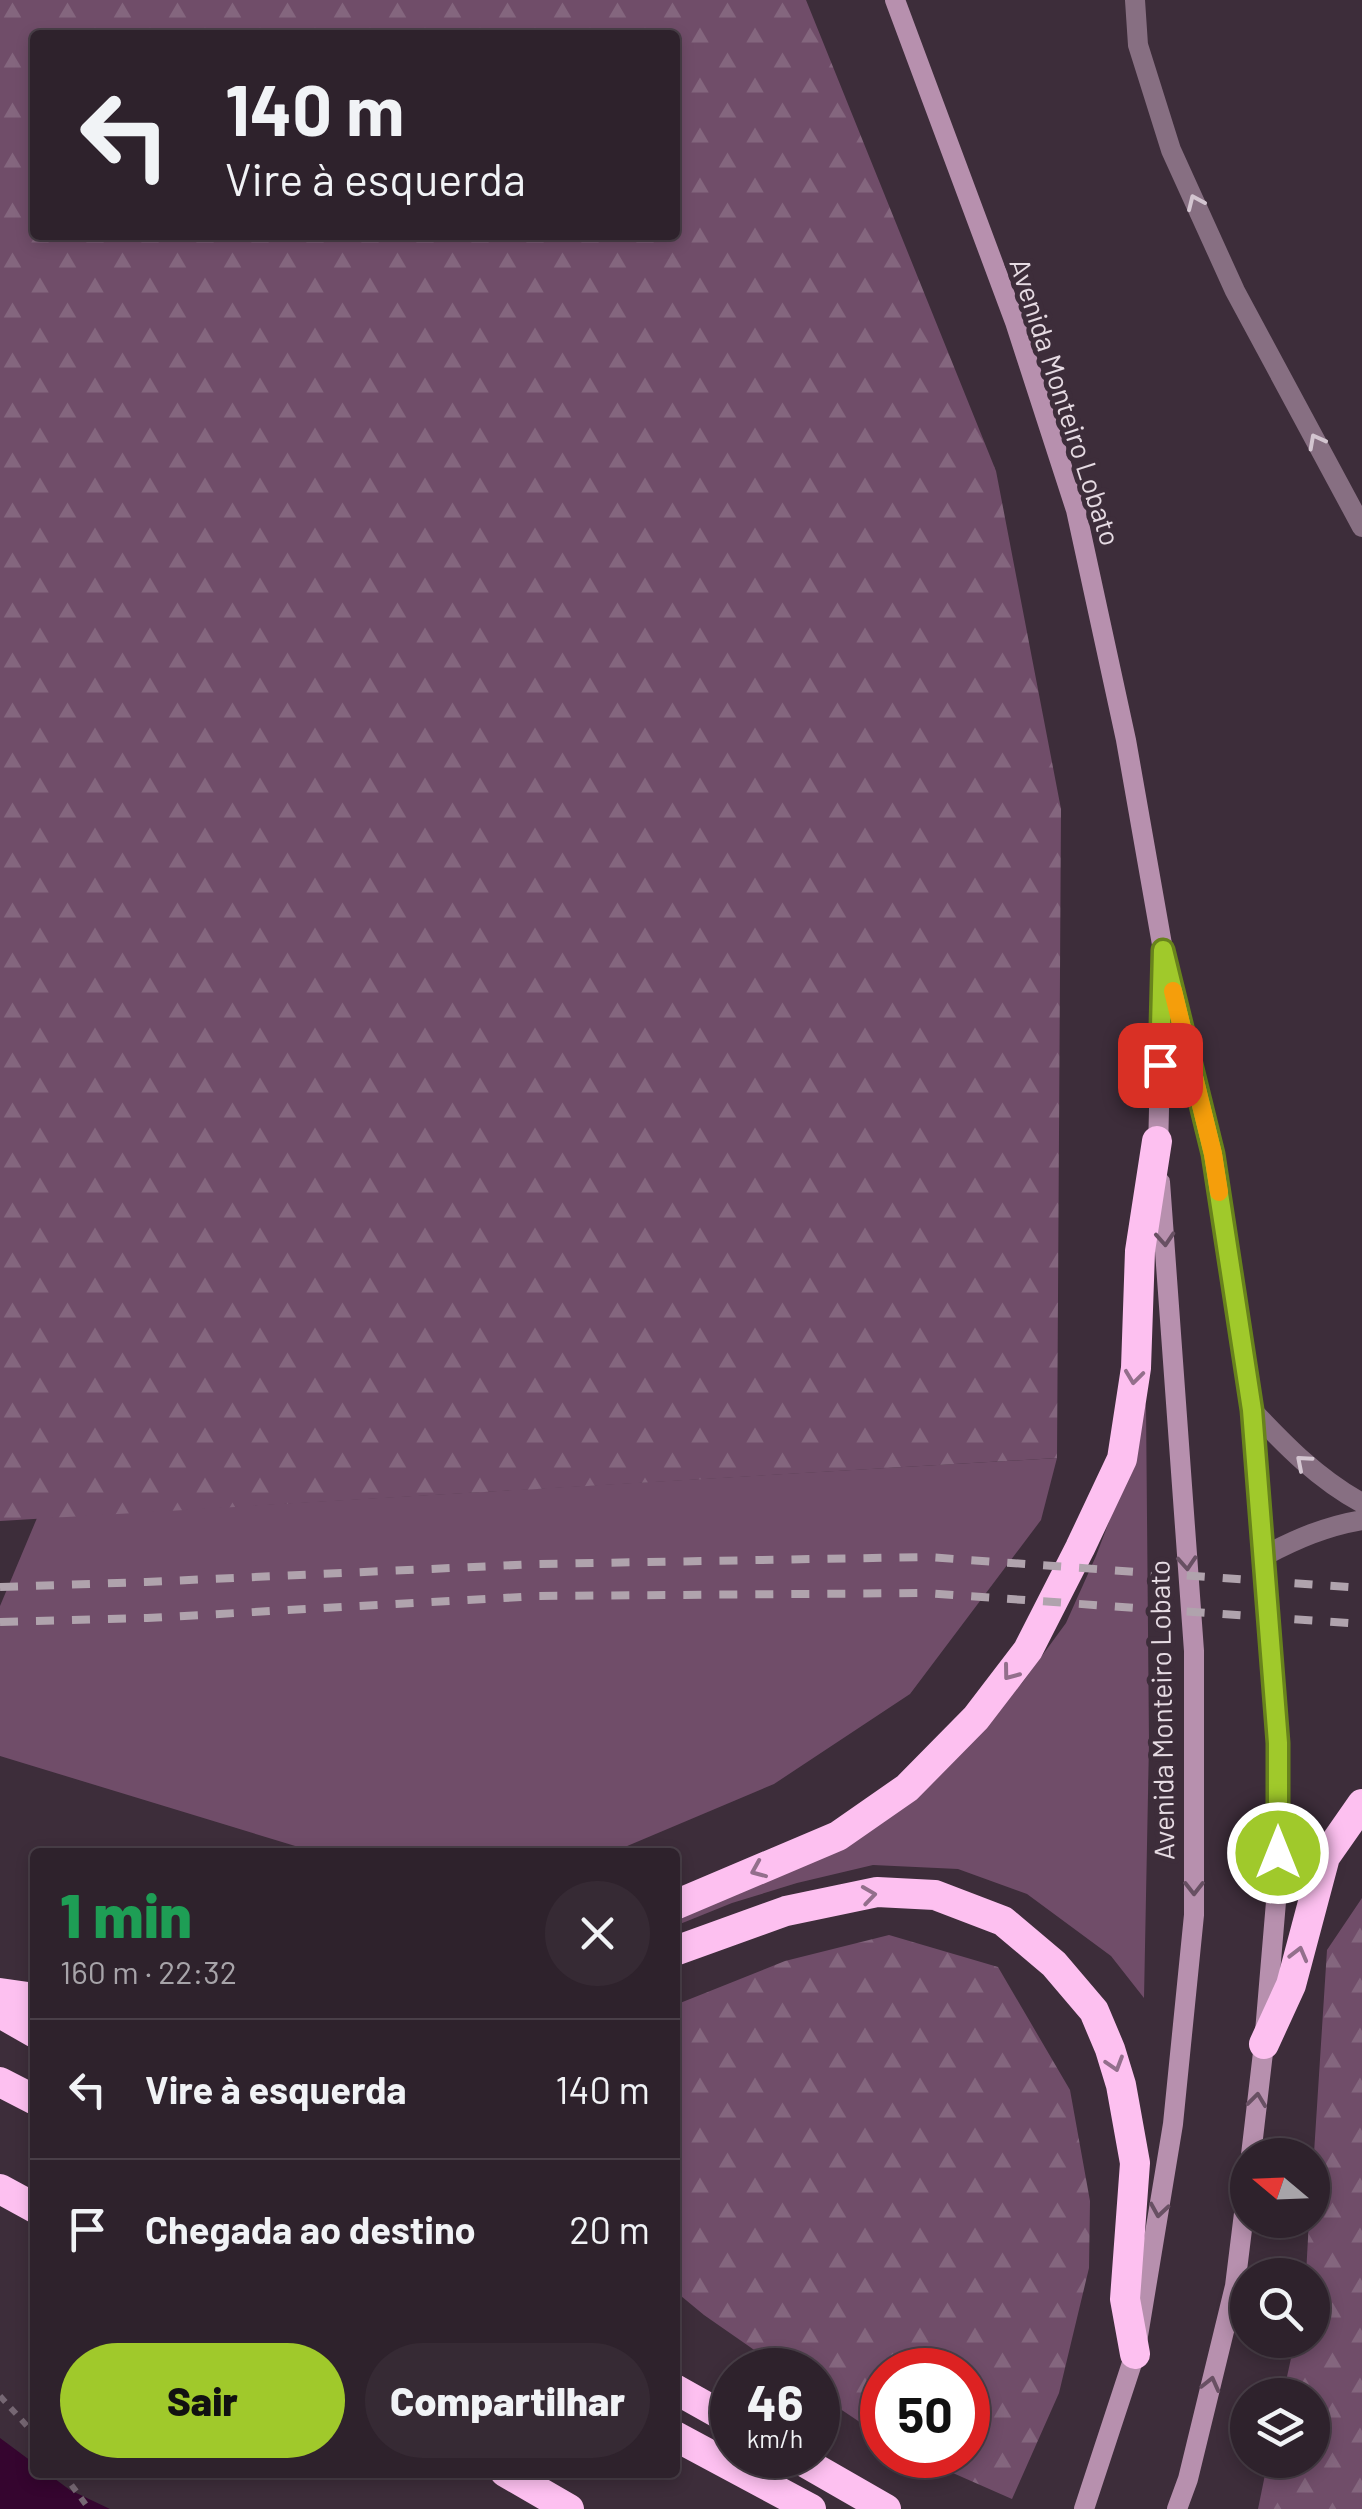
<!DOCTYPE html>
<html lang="pt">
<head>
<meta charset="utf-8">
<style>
  body { margin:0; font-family:Barlow,sans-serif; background:#362a34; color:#f1f3f6; height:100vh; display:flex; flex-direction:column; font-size:38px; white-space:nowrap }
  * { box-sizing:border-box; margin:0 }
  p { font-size:32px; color:#a7a4a9 }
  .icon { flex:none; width:55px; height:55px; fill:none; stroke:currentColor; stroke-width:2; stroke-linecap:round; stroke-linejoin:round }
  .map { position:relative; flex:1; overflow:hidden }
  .details { position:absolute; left:30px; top:1848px; width:650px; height:630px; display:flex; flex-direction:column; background:#2e222c; border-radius:10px; box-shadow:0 5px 15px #0003,0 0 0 2px #493f48 }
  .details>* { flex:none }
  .top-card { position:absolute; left:30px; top:30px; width:650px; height:210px; border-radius:10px; box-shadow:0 5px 15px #0003,0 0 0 2px #493f48; background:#2e222c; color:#f1f3f6; overflow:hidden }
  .needle { width:65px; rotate:289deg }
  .buttons { position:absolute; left:1230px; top:2138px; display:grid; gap:20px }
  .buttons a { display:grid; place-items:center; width:100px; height:100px; border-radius:50%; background:#2e222c; box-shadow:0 5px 15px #0003,0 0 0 2px #493f48; font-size:50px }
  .speed { position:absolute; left:710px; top:2348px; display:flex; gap:20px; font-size:50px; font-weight:700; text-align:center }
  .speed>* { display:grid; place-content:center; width:130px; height:130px; border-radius:50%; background:#2e222c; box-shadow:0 5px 15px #0003,0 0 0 2px #493f48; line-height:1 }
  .speed small { font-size:25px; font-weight:400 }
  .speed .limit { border:15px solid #d22; background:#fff; color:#111 }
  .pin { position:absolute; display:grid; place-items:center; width:85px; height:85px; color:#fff; margin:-42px; border-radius:20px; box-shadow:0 5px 15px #0006 }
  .me { position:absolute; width:110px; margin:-55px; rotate:0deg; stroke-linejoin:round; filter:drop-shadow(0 0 8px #0008) }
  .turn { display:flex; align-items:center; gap:35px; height:210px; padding:0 30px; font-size:45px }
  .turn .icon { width:130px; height:130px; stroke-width:2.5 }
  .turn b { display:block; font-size:70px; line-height:85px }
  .round { display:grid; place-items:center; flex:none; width:105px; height:105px; border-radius:52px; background:#362a34 }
  .headline { display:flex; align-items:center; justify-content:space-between; height:170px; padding:0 30px }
  h1 { font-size:60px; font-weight:800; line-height:75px; color:#1e9e55 }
  .action { display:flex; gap:20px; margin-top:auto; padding:20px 30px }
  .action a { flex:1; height:115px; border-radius:60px; background:#a0c92b; color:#111; font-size:40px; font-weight:800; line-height:115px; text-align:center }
  .action a+a { background:#362a34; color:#f1f3f6 }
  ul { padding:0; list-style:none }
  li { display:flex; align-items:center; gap:30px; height:140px; padding:0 30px; border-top:2px solid #493f48 }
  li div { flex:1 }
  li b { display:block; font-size:38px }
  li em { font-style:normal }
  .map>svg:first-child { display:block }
</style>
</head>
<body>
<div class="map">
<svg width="1362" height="2509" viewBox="0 0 1362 2509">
  <defs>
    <pattern id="forest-firs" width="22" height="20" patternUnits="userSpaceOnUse" patternTransform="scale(2.5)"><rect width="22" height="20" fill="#704d69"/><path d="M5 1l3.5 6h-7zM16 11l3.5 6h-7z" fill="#84667e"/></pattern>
  </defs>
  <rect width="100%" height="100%" fill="#3d2d3a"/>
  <path fill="#704d69" d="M1146,1403L1149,1743L1144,1998L1111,1956L1027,1894L958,1869L873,1865L797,1883L732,1903L675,1926V1913L950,1755L1022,1683L1066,1623L1096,1556L1127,1474Z
    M1057,1458L1041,1520L910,1694L774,1784L613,1852H315L0,1756V1606L37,1518Z"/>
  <path fill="url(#forest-firs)" fill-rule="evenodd" d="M0,0H806L996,471L1061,809L1057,1458L0,1521ZM35,35H675V235H35Z
    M1362,1898V2509H1258L1268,2460H1312V2395H1283L1295,2340H1312V2275H1306L1309,2220H1312L1313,2169L1327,1950Z
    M889,1935L998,1967L1070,2090L1090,2201L1089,2268L1059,2393L1012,2499L912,2455H968V2370H882V2437L818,2394V2370H783L704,2315L675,2291V2005L785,1961Z"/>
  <path fill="#35052f" d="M0,2438L35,2464V2472L47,2473L70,2490L110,2509H0Z"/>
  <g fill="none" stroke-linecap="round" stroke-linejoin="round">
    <path stroke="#766773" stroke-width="6" stroke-dasharray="8 8" stroke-linecap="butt" d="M0,2396L35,2435
      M62,2472L89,2509"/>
    <path stroke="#876f82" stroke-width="20" d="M1135,0L1138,45L1171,150L1235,291L1362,527
      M1252,1410C1286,1446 1318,1479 1362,1503
      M1264,1556C1296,1539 1326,1526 1362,1520"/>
    <path stroke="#b790ae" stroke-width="20" d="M895,0L1015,322L1076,510L1126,740L1163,950L1213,1154L1252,1410L1279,1743L1277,1890L1264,2044L1251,2155
      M1158,1153L1162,977
      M1084,2509L1135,2354L1173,2124L1194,1915V1651L1160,1182
      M1177,2509L1188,2479L1235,2286L1248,2181"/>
    <path stroke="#fdc0f0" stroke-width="30" d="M675,1905L838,1836L907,1788L976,1718L1028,1650L1080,1548L1122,1459L1136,1368L1140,1251L1157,1141
      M675,1951L786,1911L877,1892L935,1895L1003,1921L1054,1964L1094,2011L1110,2049L1121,2085L1135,2163L1125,2299L1135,2354
      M0,1993L35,1998
      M0,2013L35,2033
      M1264,2044L1291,1985L1325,1857L1362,1804
      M0,2082L35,2100
      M0,2189L35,2208
      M675,2389L732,2421
      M675,2436L811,2509
      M792,2455L886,2509
      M505,2472L569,2509"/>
    <path stroke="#b0a3ad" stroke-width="8" stroke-dasharray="18 18" stroke-linecap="butt" d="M0,1587L146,1582L538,1564L927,1557L1362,1588
      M0,1622L147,1618L539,1596L926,1593L1362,1624"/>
  </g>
  <defs><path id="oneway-chevron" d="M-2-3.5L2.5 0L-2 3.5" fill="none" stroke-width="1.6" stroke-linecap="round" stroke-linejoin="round" transform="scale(2.5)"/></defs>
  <g stroke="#d3c5d0">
    <use href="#oneway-chevron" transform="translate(1195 202) rotate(-114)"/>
    <use href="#oneway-chevron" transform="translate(1316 441) rotate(-118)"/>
    <use href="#oneway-chevron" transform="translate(1303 1462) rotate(-139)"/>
  </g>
  <g stroke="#685063">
    <use href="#oneway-chevron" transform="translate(1165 1239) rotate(86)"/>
    <use href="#oneway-chevron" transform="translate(1187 1563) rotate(86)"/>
    <use href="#oneway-chevron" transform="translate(1194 1888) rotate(90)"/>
    <use href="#oneway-chevron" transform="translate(1257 2100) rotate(-83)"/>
    <use href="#oneway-chevron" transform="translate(1159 2210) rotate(99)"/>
    <use href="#oneway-chevron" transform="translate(1211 2384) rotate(-76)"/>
  </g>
  <g stroke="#936f8c">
    <use href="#oneway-chevron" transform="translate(1134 1377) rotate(97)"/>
    <use href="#oneway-chevron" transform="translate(1010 1673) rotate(127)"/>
    <use href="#oneway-chevron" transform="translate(758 1870) rotate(157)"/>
    <use href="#oneway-chevron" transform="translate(869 1895) rotate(-8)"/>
    <use href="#oneway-chevron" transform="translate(1299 1954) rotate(-75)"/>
    <use href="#oneway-chevron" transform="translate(1115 2064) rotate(73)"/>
  </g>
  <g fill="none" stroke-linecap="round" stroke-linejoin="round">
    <g stroke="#68831c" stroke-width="25">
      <path id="route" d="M1160,1065L1163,950L1213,1154L1252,1410L1278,1743V1853"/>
    </g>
    <use href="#route" stroke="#a0c92b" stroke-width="18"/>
    <path stroke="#f59e0b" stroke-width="18" d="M1173,991L1213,1154L1219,1192"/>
  </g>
  <g text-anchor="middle" stroke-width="10" stroke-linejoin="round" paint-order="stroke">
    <g font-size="28" fill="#e6dbe3" stroke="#3d2d3a">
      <text transform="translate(1065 402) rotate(72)" y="10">Avenida Monteiro Lobato</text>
      <text transform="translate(1162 1710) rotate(-91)" y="10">Avenida Monteiro Lobato</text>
    </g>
  </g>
</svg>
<div class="buttons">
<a><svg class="needle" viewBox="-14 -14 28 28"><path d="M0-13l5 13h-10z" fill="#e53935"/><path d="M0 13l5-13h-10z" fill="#a7a4a9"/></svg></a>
<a><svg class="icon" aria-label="search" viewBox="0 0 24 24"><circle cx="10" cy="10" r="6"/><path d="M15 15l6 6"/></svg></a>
<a><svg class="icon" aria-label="layers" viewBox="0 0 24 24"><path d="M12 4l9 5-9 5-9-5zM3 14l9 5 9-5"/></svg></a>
</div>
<div class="speed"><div>46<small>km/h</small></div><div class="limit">50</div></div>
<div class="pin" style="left:1160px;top:1065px;background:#d93025"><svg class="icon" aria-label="arrive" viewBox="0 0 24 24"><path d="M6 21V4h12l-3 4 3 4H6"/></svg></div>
<svg class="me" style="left:1278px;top:1853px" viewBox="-20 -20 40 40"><circle r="17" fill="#a0c92b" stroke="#fff" stroke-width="3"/><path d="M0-11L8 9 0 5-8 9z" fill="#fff"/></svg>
<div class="top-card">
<div class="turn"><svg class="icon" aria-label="left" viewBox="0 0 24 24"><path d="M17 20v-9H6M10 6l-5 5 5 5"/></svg><div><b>140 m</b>Vire à esquerda</div></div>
</div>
<section class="details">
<div class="headline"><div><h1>1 min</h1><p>160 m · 22:32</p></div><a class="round"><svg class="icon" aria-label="close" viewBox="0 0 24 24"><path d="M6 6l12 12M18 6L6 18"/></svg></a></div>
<ul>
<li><svg class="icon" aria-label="left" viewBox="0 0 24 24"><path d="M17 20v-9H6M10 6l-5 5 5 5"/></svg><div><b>Vire à esquerda</b></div><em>140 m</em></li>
<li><svg class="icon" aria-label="arrive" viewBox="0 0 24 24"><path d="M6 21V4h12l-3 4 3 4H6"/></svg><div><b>Chegada ao destino</b></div><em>20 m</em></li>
</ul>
<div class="action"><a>Sair</a><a>Compartilhar</a></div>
</section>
</div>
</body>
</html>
